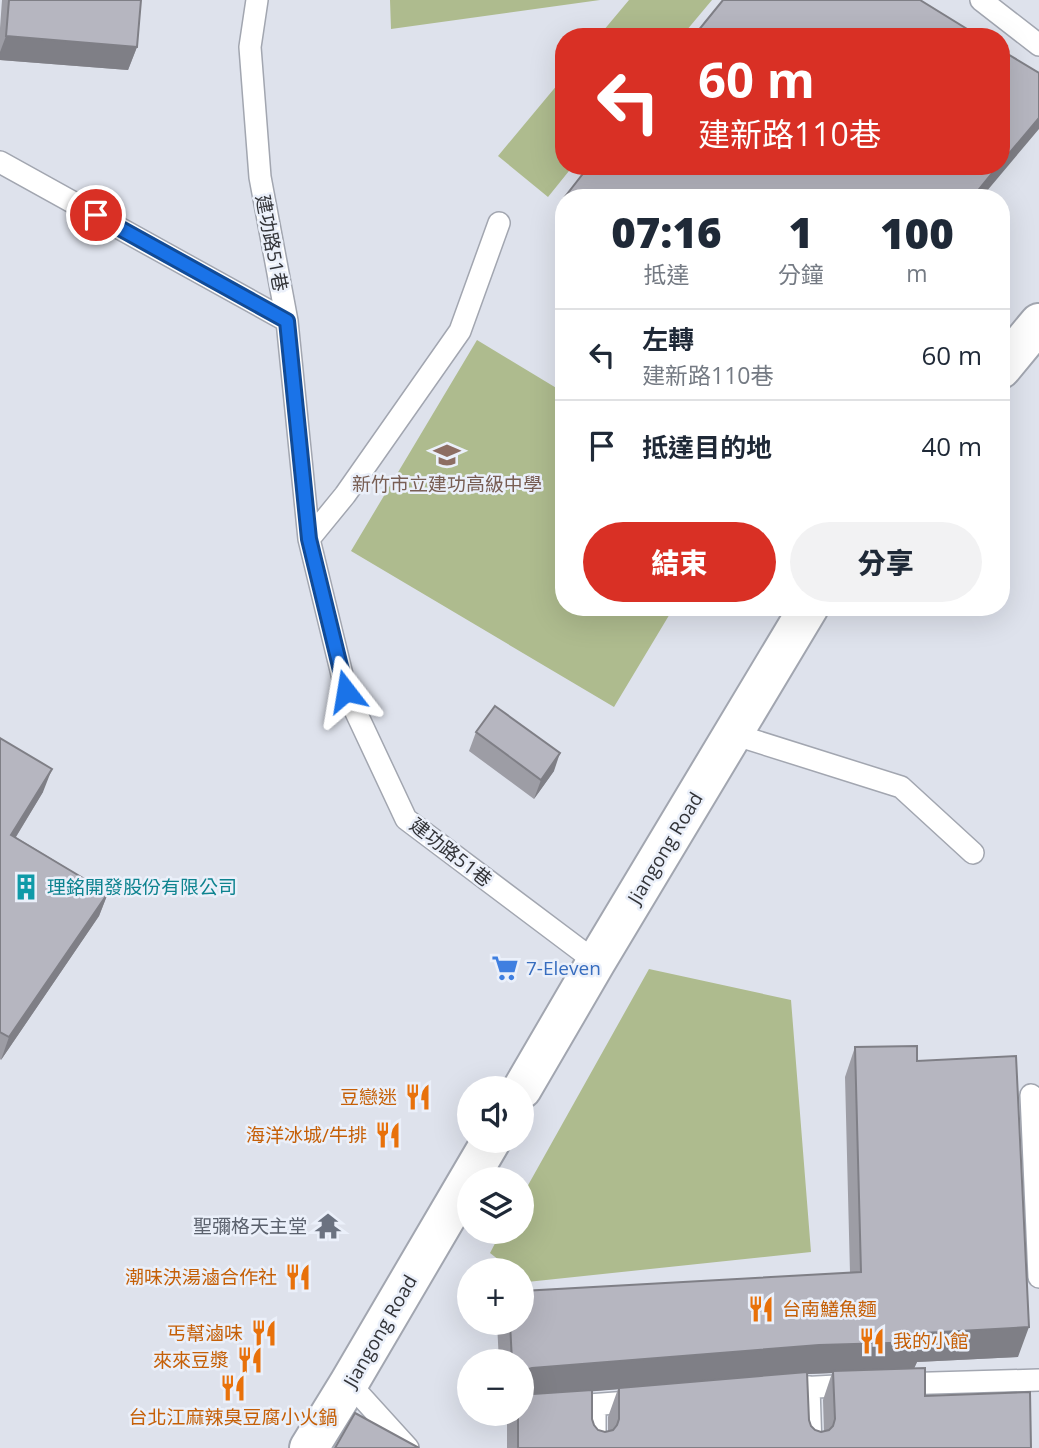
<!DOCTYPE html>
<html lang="zh-TW">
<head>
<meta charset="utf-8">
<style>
  body { margin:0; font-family:"Open Sans","Noto Sans TC",sans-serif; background:#f2f2f3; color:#1f2937; height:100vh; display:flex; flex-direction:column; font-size:26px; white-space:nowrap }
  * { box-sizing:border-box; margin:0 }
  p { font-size:23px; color:#747a83 }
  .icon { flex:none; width:38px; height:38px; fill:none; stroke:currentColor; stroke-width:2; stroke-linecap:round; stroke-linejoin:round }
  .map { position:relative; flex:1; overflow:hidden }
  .details { position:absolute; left:555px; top:189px; width:455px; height:427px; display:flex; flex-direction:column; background:#fff; border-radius:28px; box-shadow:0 7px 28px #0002 }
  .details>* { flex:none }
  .banner { position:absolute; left:555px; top:28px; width:455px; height:147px; border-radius:28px; box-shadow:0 7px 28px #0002; background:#d93025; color:#fff; overflow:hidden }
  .fabs { position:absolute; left:457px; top:1076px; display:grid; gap:14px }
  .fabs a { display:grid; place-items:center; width:77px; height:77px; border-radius:50%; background:#fff; box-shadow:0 7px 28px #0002; font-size:35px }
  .pin { position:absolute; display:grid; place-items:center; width:60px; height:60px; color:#fff; margin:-30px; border:4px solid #fff; border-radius:50%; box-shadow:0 2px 7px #0007 }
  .me { position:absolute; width:77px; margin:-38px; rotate:346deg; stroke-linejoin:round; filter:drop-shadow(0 0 5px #0008) }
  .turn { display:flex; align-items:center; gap:24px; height:147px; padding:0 28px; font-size:32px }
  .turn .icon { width:91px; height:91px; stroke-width:2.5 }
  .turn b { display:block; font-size:49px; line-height:60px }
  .eta { display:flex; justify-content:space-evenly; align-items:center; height:119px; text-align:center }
  .eta b { font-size:42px; font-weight:800; line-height:49px }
  .cta { display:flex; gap:14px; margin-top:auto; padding:14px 28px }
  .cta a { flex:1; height:80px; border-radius:42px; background:#d93025; color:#fff; font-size:28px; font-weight:800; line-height:80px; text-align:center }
  .cta a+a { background:#f2f2f3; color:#1f2937 }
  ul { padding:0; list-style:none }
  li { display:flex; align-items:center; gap:21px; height:91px; padding:0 28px; border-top:2px solid #e0e1e3 }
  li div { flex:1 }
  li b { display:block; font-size:26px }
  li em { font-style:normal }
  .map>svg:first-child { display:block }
</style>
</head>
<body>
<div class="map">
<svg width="1039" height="1448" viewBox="0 0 1039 1448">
  <rect width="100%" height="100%" fill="#dee2ec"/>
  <path fill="#aebb8e" d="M390,0H600L391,29Z
    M629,0H712L681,37H598Z
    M563,78L564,166H573L548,197L498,156Z
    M477,340L563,392L564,607H674L614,707L351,551Z
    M649,969L791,1000L811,1252L527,1282L522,1278V1270H512L490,1253L501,1232H522V1196Z"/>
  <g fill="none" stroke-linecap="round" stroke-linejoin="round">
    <g stroke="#a2a6b0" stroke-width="24">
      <path id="lane" d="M257,0L250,47L260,177L287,321L309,539L346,691L406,819L596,962
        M981,0L1039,45
        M0,162L287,321
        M309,539L345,495L460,331L499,223
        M733,734L901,787L973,853
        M1031,1095L1039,1277
        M349,1383L408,1448
        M898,1384L1039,1380
        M809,1387L811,1448
        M779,1389L855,1385
        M595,1405V1448
        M522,1410L642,1401"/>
    </g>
    <g stroke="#a2a6b0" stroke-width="42">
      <path id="secondary" d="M1001,369L1039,323
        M522,1089L596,962L809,607
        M309,1448L349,1383L491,1141"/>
    </g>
    <use href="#lane" stroke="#fff" stroke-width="21"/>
    <use href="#secondary" stroke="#fff" stroke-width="38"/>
  </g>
  <path fill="#9d9da5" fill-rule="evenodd" d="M2,0H141L137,47L128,70L0,60V28Z
    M564,199V221L557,217Z
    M476,732L554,771L534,799L469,751Z
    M0,738L43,792L16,837L108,893L99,916L1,1060L0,1059Z
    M855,1047L917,1061L1018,1357L917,1362L914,1368L925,1396L1031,1448H507V1414H518L522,1362H499L497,1323H522L850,1273L845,1077ZM832,1373L823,1400L824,1431L821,1432L815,1430L811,1426L809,1420L807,1374ZM618,1389L608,1417V1431L605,1432L598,1430L594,1425L592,1419V1391Z"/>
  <path fill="#7f7f86" d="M6,36L137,47L128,70L0,60V52Z
    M1039,118V129L981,198H972L998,166H1001V163Z
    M560,753L554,771L534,799L541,780Z
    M52,769L43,792L3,858L11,835Z
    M108,893L99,916L1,1060L9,1037Z
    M1029,1327L1018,1357L917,1362L913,1371H833L832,1373L809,1374L522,1397V1375L525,1370L532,1368L924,1333Z"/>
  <path fill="#b6b6c0" stroke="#7f7f86" stroke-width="2" d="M9,0H141L137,47L6,36Z
    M723,0H920L980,37H693Z
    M1001,50L1039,73V118L1001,163Z
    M589,166H998L972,198H564Z
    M495,706L560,753L541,780L476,732Z
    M0,738L52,769L11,835L108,893L9,1037L0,1032Z
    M917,1046V1061L1016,1056L1029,1327L924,1333V1342L819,1345L532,1368L525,1370L522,1375V1362L512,1361L510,1323H522V1291L861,1272L855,1047Z
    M925,1368V1396L1030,1392L1031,1448H518V1414H522V1387V1389L527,1393L533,1394L592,1390V1419L594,1425L598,1430L605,1432L613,1430L617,1425L619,1419V1388L807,1372L809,1420L811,1426L815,1430L821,1432L829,1430L833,1426L835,1419L833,1371Z
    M355,1413L419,1448H335Z"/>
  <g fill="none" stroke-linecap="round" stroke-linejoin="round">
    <g stroke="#114b97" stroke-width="18">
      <path id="route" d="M96,215L287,321L309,539L346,691"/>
    </g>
    <use href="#route" stroke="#1a73e8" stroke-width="12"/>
  </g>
  <defs>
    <g id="school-bare" transform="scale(2.1)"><path d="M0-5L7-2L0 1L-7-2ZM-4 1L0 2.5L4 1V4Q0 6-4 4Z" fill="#8d6e63" stroke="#ebf0fa" stroke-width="2.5" paint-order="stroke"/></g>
    <g id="building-bare" transform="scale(2.1)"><path d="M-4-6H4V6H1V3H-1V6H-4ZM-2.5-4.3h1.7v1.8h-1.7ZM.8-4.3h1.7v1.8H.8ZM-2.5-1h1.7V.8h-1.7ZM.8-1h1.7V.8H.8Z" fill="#0f9aa8" stroke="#ebf0fa" stroke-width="2.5" paint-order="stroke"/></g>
    <g id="supermarket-bare" transform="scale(2.1)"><path d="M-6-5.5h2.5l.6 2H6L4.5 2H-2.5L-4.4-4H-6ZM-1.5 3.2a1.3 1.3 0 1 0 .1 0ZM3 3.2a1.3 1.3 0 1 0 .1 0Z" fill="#3f7fe0" stroke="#ebf0fa" stroke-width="2.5" paint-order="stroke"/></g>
    <g id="restaurant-bare" transform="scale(2.1)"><path d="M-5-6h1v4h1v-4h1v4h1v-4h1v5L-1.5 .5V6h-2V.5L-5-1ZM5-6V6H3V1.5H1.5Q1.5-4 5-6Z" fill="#e8710a" stroke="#ebf0fa" stroke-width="2.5" paint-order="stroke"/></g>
    <g id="temple-bare" transform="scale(2.1)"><path d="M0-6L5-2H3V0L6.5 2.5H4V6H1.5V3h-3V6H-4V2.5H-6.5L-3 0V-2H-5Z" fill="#6b7280" stroke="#ebf0fa" stroke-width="2.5" paint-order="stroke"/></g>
  </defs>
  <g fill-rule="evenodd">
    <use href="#school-bare" x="447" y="455"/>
    <use href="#building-bare" x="26" y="887"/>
    <use href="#supermarket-bare" x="505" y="968"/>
    <use href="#restaurant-bare" x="418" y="1097"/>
    <use href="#restaurant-bare" x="388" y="1135"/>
    <use href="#temple-bare" x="328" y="1226"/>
    <use href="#restaurant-bare" x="298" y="1277"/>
    <use href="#restaurant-bare" x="761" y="1309"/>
    <use href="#restaurant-bare" x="264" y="1333"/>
    <use href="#restaurant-bare" x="872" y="1341"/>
    <use href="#restaurant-bare" x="250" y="1360"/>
    <use href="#restaurant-bare" x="233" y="1388"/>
  </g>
  <g text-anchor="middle" stroke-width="5" stroke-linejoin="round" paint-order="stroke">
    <g font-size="19" fill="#323337" stroke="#ebf0fa">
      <text transform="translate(272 243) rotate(79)" y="7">建功路51巷</text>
      <text transform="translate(665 848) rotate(-59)" y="7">Jiangong Road</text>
      <text transform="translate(451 852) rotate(38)" y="7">建功路51巷</text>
      <text transform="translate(380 1331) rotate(-60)" y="7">Jiangong Road</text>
    </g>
    <g font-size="19" fill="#785e54" stroke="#ebf0fa">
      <text x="447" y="491">新竹市立建功高級中學</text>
    </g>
    <g font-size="19" fill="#0d838f" stroke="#ebf0fa" text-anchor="start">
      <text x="47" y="894">理銘開發股份有限公司</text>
    </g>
    <g font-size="19" fill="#366cbe" stroke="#ebf0fa" text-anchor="start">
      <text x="526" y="975">7-Eleven</text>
    </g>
    <g font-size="19" fill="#c56008" stroke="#ebf0fa" text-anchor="end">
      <text x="397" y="1104">豆戀迷</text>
      <text x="367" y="1142">海洋冰城/牛排</text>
      <text x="277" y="1284">潮味決湯滷合作社</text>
      <text x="782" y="1316" text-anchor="start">台南鱔魚麵</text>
      <text x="243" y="1340">丐幫滷味</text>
      <text x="893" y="1348" text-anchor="start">我的小館</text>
      <text x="229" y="1367">來來豆漿</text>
      <text x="233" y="1424" text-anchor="middle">台北江麻辣臭豆腐小火鍋</text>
    </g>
    <g font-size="19" fill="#5b616d" stroke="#ebf0fa" text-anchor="end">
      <text x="307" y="1233">聖彌格天主堂</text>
    </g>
  </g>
</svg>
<div class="fabs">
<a><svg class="icon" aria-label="sound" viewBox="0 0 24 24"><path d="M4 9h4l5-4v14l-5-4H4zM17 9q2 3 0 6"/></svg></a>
<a><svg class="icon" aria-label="layers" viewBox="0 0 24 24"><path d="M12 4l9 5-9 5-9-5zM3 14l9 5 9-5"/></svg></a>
<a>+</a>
<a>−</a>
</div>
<div class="pin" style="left:96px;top:215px;background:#d93025"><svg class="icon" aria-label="arrive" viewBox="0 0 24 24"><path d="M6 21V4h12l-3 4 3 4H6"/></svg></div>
<svg class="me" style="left:346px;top:691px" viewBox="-20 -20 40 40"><path d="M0-17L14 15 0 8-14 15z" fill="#1a73e8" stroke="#fff" stroke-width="4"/></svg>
<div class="banner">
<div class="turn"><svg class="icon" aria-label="left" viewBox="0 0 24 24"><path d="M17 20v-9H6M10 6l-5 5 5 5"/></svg><div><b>60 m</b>建新路110巷</div></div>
</div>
<section class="details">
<div class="eta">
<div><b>07:16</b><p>抵達</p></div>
<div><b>1</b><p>分鐘</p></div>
<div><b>100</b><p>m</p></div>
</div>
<ul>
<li><svg class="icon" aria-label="left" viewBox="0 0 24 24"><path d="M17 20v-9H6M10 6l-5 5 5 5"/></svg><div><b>左轉</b><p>建新路110巷</p></div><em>60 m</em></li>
<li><svg class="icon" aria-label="arrive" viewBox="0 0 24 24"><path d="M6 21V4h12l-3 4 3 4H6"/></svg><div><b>抵達目的地</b></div><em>40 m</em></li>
</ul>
<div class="cta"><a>結束</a><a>分享</a></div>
</section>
</div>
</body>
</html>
